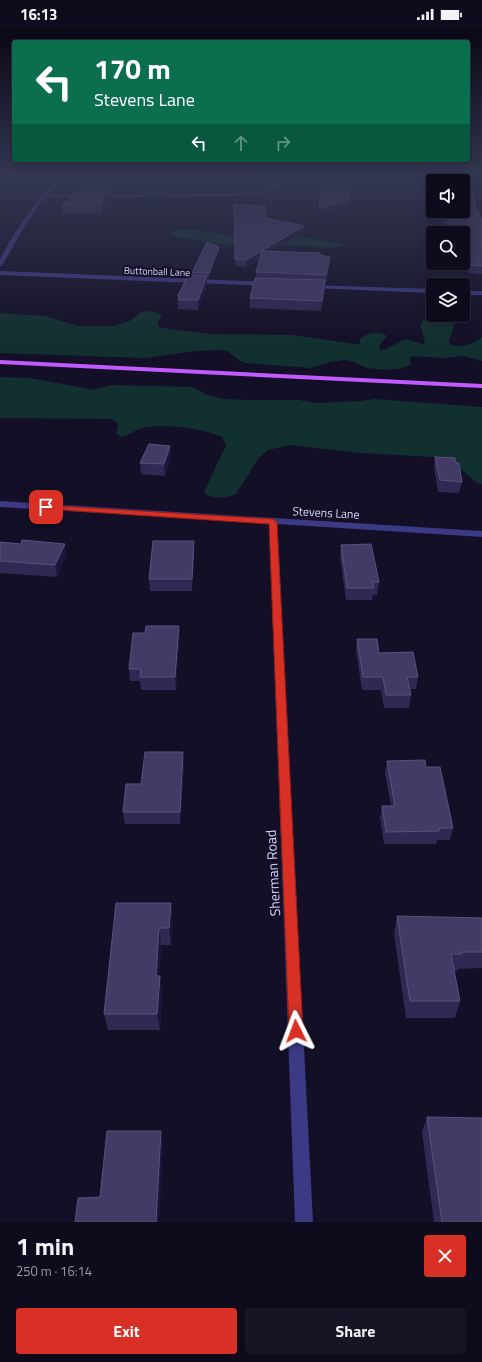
<!DOCTYPE html>
<html lang="en">
<head>
<meta charset="utf-8">
<style>
  body { margin:0; font-family:"Titillium Web",sans-serif; background:#171425; color:#f1f3f6; height:100vh; display:flex; flex-direction:column; font-size:15px; white-space:nowrap }
  * { box-sizing:border-box; margin:0 }
  p { font-size:13px; color:#9b9ba3 }
  .icon { flex:none; width:22px; height:22px; fill:none; stroke:currentColor; stroke-width:2; stroke-linecap:round; stroke-linejoin:round }
  .map { position:relative; height:1194px; overflow:hidden }
  .drawer { display:flex; flex-direction:column; background:#0e0b1c; flex:1 }
  .drawer>* { flex:none }
  .banner { position:absolute; left:12px; top:12px; width:458px; height:122px; border-radius:4px; box-shadow:0 2px 10px #0003,0 0 0 1px #2e2b3b; background:#0b6e4f; color:#fff; overflow:hidden }
  .buttons { position:absolute; left:426px; top:146px; display:grid; gap:8px }
  .buttons a { display:grid; place-items:center; width:44px; height:44px; border-radius:4px; background:#0e0b1c; box-shadow:0 2px 10px #0003,0 0 0 1px #2e2b3b; font-size:20px }
  .pin { position:absolute; display:grid; place-items:center; width:34px; height:34px; color:#fff; margin:-17px; border-radius:8px; box-shadow:0 2px 6px #0006 }
  .me { position:absolute; width:44px; margin:-22px; rotate:357deg; stroke-linejoin:round; filter:drop-shadow(0 0 3px #0008) }
  .turn { display:flex; align-items:center; gap:14px; height:84px; padding:0 16px; font-size:18px }
  .turn .icon { width:52px; height:52px; stroke-width:2.5 }
  .turn b { display:block; font-size:28px; line-height:34px }
  .lanes { display:flex; align-items:center; height:38px; padding:0 16px; background:#0003; justify-content:center; gap:20px; direction:ltr }
  .lanes .off { opacity:.35 }
  .round { display:grid; place-items:center; flex:none; width:42px; height:42px; border-radius:4px; background:#171425 }
  .overview { display:flex; align-items:center; justify-content:space-between; height:68px; padding:0 16px }
  h1 { font-size:24px; font-weight:700; line-height:30px }
  .action { display:flex; gap:8px; margin-top:auto; padding:8px 16px }
  .action a { flex:1; height:46px; border-radius:4px; background:#d93025; color:#fff; font-size:16px; font-weight:700; line-height:46px; text-align:center }
  .action a+a { background:#171425; color:#f1f3f6 }
  .status { display:flex; justify-content:space-between; align-items:center; height:28px; padding:0 20px; background:#0e0b1c; direction:ltr }
  .status svg { height:11px; fill:currentColor }
  .map>svg:first-child { display:block }
</style>
</head>
<body>
<div class="status"><b>16:13</b><svg viewBox="0 0 49 12"><path d="M0 12V9h3v3zM5 12V6h3v6zM10 12V3h3v9zM15 12V0h3v12zM26 1h20v11H26zM47 4h2v5h-2z"/></svg></div>
<div class="map">
<svg width="482" height="1194" viewBox="0 0 482 1194">
  <rect width="100%" height="100%" fill="#130f26"/>
  <path fill="#12302f" d="M145,149H186C184,153 182,157 179,160C171,167 151,168 142,164Z
    M191,201L238,209L292,207L346,216L339,219L331,220L259,216L225,217L173,208L169,204L173,202Z
    M151,283L162,287L158,293V298L162,300L211,306L292,307L355,316L360,315V311C368,304 378,302 387,308L379,318L380,322H384L406,311L423,316L425,314L420,297C423,292 427,287 433,285V287H448L449,290L454,295L451,308L449,312L450,316C460,321 473,316 482,309V333L463,328L444,330L414,328L409,330L411,335L409,338L398,341L385,342L367,340L351,333L345,332L330,334L310,340L246,335C237,333 232,324 223,322L196,323L146,330L0,325V285L45,288L78,298H113L130,293L141,284Z
    M0,349L30,350L94,362L111,357L193,359L207,367L224,371L248,372H299L317,375L360,373L375,371L482,379V456L477,455L456,437L433,429L361,425L290,417L268,422L258,431L236,466C226,470 214,471 205,466V462L226,417L222,409C202,400 163,395 142,400C135,402 129,407 122,409L116,406L118,396L112,391L0,390Z"/>
  <g fill="none" stroke-linecap="round" stroke-linejoin="round">
    <path fill="#3d3a85" fill-rule="evenodd" d="M60,149H65L48,167L232,166L258,164L273,159L279,149H283L277,161L258,166L232,168L45,169L23,201L3,236L0,238V231C16,201 35,173 60,149Z
      M0,243L266,254L269,256L266,258L0,247Z
      M310,257L433,261V265L312,260L309,258Z
      M463,263H482V267H463Z
      M0,473L482,503V509L277,496L313,1194H295L269,495L0,479Z"/>
    <path fill="#c25bff" fill-rule="evenodd" d="M0,332L482,356V360L0,336Z"/>
  </g>
  <path fill="#312854" d="M116,149L110,165H107L108,170L101,186H63L62,178L83,162V157Z
    M442,149H471L475,179L482,191V246L468,245L463,234V205H449L441,188L442,183H463V153H443Z
    M234,177L266,190L304,198V204L272,223L320,227L330,229L329,237L326,255H325V262L321,283L250,280V270L256,250V244L260,231L246,239L235,238Z
    M219,219V223L209,250H207V257L198,282L178,281V268L192,247V245Z
    M170,418L171,429L165,448L141,446L140,435Z
    M435,429L456,435L462,454L459,465L438,464L434,440Z
    M0,514L21,516H65L66,528L57,549L0,545Z
    M341,517L379,554L377,567H373L372,572H346L340,529Z
    M194,525L192,563H150L149,551Z
    M179,598V611L176,662H141L140,653H130L129,641L145,605Z
    M357,611L418,649L416,661H410L411,667L409,680H384L381,662H362L356,623Z
    M387,733L426,739L453,800L450,812H437L436,816H384L380,790L382,778H391L385,745Z
    M184,736L180,796H125L123,784L141,756Z
    M171,875L172,892L171,917H161L159,948L162,964L160,1002H108L104,986Z
    M397,888L482,890V940L458,941L457,943H454L460,973L455,990H406L394,905Z
    M427,1089L482,1194H434L422,1104Z"/>
  <path fill="#1d163a" d="M112,149H116L110,165L109,157Z
    M351,151L348,179L319,187V180Z
    M107,162L108,170L101,186V178Z
    M304,198V204L246,239V232Z
    M219,219V223L209,250V245Z
    M330,229L329,237L326,255V247Z
    M207,248V257L198,282V272Z
    M325,252V262L321,283L322,273Z
    M170,418L171,429L165,448L164,436Z
    M194,513V525L192,563V551Z
    M65,516L66,528L57,549L55,537Z
    M179,598V611L176,662L175,649Z
    M183,724L184,736L180,796V784Z
    M171,875L172,892L171,917L169,900Z
    M159,900L161,917L158,965L156,948Z
    M160,948L162,964L160,1002L157,986Z
    M161,1103L163,1118L159,1194H156Z"/>
  <path fill="#433a66" stroke="#5a527e" d="M90,149H112L109,157H83Z
    M323,149H349V151H351L349,171L319,180Z
    M444,149H471L475,179L482,191V238L470,237L463,223V205H454L444,183H463V153H445Z
    M78,162H107L101,178H62Z
    M234,177L265,178L266,190L304,198L246,232L235,231Z
    M207,214L219,219L209,245H192Z
    M262,223L320,225V227L330,229L326,247L256,244Z
    M188,247L207,248L198,272H178L179,269L178,268Z
    M255,250L325,252L322,273L250,270Z
    M149,416L170,418L164,436L140,435Z
    M435,429L455,430L456,435H459L462,454L440,452Z
    M22,512L65,516L55,537L0,533V514L21,516Z
    M153,513H194L192,551H149Z
    M371,516L379,554H373L374,560H347L341,517Z
    M146,598H179L175,649H140L141,641H129L133,605H145Z
    M357,611H377L379,625L413,624L418,649H407L411,667H386L383,649H363Z
    M145,724H183L180,784H123L126,756H141Z
    M425,732L426,739H440L453,800H439V803L386,804L382,778H395L387,733Z
    M116,875H171L169,900H159L156,948H160L157,986H104Z
    M397,888L482,890V924H462V926H451L460,973H410Z
    M427,1089L482,1090V1194H442Z
    M107,1103H161L156,1194H75L78,1170L100,1169Z"/>
  <linearGradient id="sky" x2="0" y2="1"><stop stop-color="#0a0815"/><stop offset="0.47" stop-color="#333752"/><stop offset="1" stop-color="#333752" stop-opacity="0"/></linearGradient>
  <rect width="482" height="316" fill="url(#sky)"/>
  <path fill="#d93025" stroke="#8d1f18" d="M43,477L273,491L277,494L303,1003L301,1008L296,1010L291,1008L289,1003L269,496L46,481L42,479Z"/>
  <g text-anchor="middle" stroke-width="4" stroke-linejoin="round" paint-order="stroke">
    <g font-size="10" fill="#d9d4ff" stroke="#130f26">
      <text transform="translate(157 243) rotate(2)" y="4">Buttonball Lane</text>
    </g>
    <g font-size="12" fill="#d9d4ff" stroke="#130f26">
      <text transform="translate(326 485) rotate(3)" y="4">Stevens Lane</text>
    </g>
    <g font-size="14" fill="#d9d4ff" stroke="#130f26">
      <text transform="translate(273 845) rotate(-93)" y="5">Sherman Road</text>
    </g>
  </g>
</svg>
<div class="buttons">
<a><svg class="icon" aria-label="sound" viewBox="0 0 24 24"><path d="M4 9h4l5-4v14l-5-4H4zM17 9q2 3 0 6"/></svg></a>
<a><svg class="icon" aria-label="search" viewBox="0 0 24 24"><circle cx="10" cy="10" r="6"/><path d="M15 15l6 6"/></svg></a>
<a><svg class="icon" aria-label="layers" viewBox="0 0 24 24"><path d="M12 4l9 5-9 5-9-5zM3 14l9 5 9-5"/></svg></a>
</div>
<div class="pin" style="left:46px;top:479px;background:#d93025"><svg class="icon" aria-label="arrive" viewBox="0 0 24 24"><path d="M6 21V4h12l-3 4 3 4H6"/></svg></div>
<svg class="me" style="left:296px;top:1003px" viewBox="-20 -20 40 40"><path d="M0-17L14 15 0 8-14 15z" fill="#d93025" stroke="#fff" stroke-width="4"/></svg>
<div class="banner">
<div class="turn"><svg class="icon" aria-label="left" viewBox="0 0 24 24"><path d="M17 20v-9H6M10 6l-5 5 5 5"/></svg><div><b>170 m</b>Stevens Lane</div></div>
<div class="lanes"><svg class="icon" aria-label="left" viewBox="0 0 24 24"><path d="M17 20v-9H6M10 6l-5 5 5 5"/></svg><svg class="icon off" aria-label="ahead" viewBox="0 0 24 24"><path d="M12 20V5M6 11l6-6 6 6"/></svg><svg class="icon off" aria-label="right" viewBox="0 0 24 24"><path d="M7 20v-9h11M14 6l5 5-5 5"/></svg></div>
</div>
</div>
<section class="drawer">
<div class="overview"><div><h1>1 min</h1><p>250 m · 16:14</p></div><a class="round" style="background:#d93025;color:#fff"><svg class="icon" aria-label="close" viewBox="0 0 24 24"><path d="M6 6l12 12M18 6L6 18"/></svg></a></div>
<div class="action"><a>Exit</a><a>Share</a></div>
</section>
</body>
</html>
